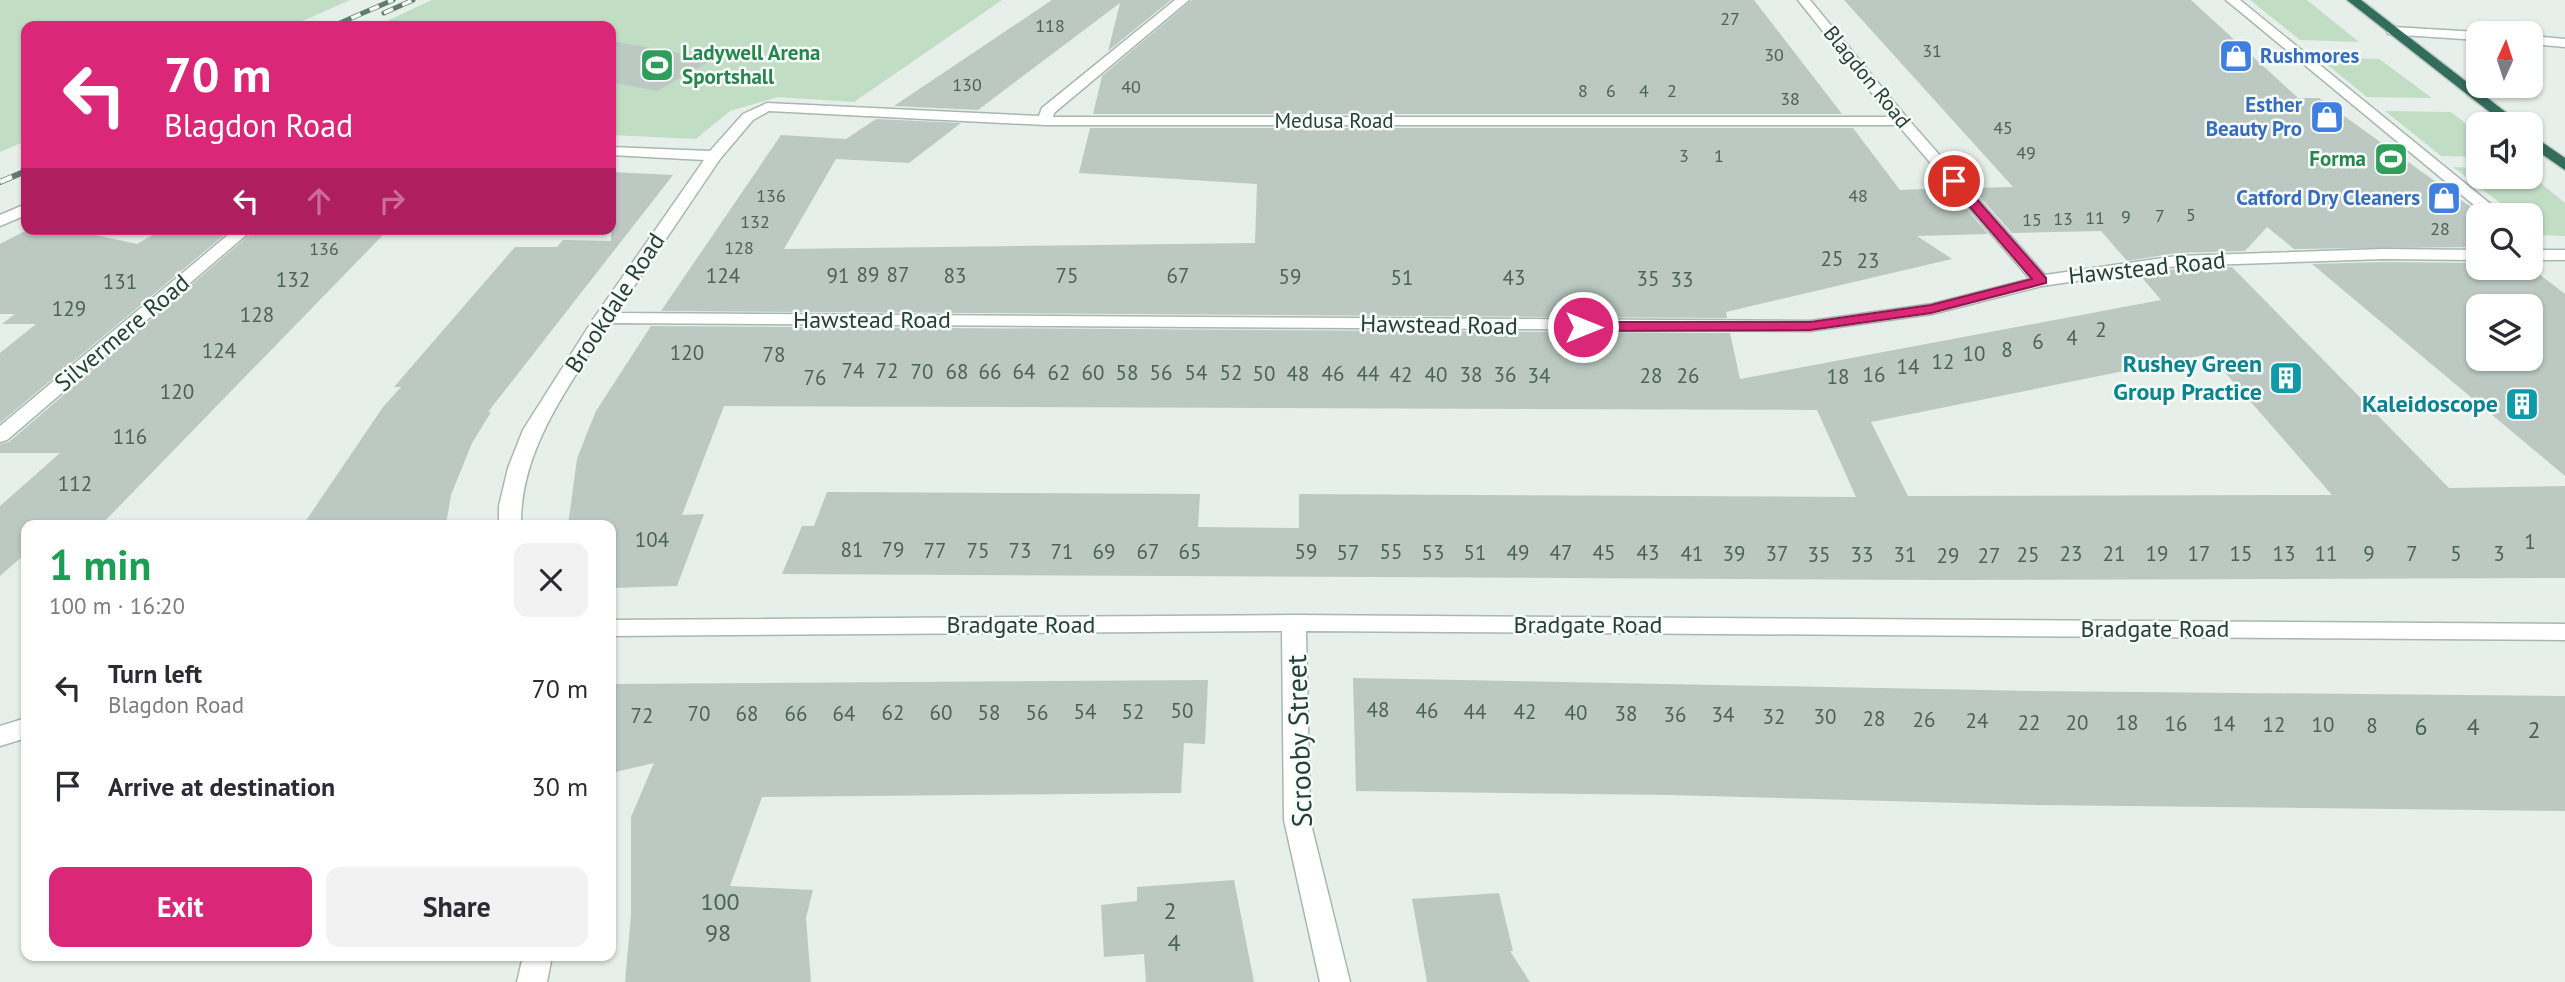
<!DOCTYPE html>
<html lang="en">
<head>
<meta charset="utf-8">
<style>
  body { margin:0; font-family:"PT Sans",sans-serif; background:#f2f2f3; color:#2b2b33; height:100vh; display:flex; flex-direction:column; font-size:26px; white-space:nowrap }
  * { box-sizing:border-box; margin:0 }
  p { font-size:23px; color:#7c7c81 }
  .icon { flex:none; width:38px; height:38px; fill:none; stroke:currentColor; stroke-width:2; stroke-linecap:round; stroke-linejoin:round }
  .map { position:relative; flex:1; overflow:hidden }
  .drawer { position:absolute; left:21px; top:520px; width:595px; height:441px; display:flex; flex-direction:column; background:#fff; border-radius:14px; box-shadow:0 2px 5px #0004 }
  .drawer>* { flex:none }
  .guide { position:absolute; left:21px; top:21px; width:595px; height:214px; border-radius:14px; box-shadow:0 2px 5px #0004; background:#db2777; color:#fff; overflow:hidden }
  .needle { width:46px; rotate:3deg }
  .buttons { position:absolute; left:2466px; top:21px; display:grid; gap:14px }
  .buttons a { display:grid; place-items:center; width:77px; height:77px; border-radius:14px; background:#fff; box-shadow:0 2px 5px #0004; font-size:35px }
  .pin { position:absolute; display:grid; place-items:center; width:60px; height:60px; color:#fff; margin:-30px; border:4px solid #fff; border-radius:50%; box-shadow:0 2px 7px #0007 }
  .me { position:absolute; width:77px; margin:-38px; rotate:90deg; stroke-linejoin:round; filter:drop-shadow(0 0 5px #0008) }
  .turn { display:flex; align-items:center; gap:24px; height:147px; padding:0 28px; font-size:32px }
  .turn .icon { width:91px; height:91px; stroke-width:2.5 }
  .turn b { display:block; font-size:49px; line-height:60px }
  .lanes { display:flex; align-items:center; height:66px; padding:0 28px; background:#0003; justify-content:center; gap:35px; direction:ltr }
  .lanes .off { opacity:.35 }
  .round { display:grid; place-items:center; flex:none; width:74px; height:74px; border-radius:14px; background:#f2f2f3 }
  .overview { display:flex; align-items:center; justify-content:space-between; height:119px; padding:0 28px }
  h1 { font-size:42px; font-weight:700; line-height:52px; color:#1e9e55 }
  .action { display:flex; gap:14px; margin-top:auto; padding:14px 28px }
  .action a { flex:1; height:80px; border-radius:14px; background:#db2777; color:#fff; font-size:28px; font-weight:700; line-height:80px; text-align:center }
  .action a+a { background:#f2f2f3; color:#2b2b33 }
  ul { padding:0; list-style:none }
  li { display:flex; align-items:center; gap:21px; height:98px; padding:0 28px }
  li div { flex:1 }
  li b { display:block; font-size:26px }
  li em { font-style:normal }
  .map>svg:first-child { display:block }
</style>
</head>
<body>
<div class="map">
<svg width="2565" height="982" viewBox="0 0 2565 982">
  <rect width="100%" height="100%" fill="#e6efea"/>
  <path fill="#c1dec5" d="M0,0H350L291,26H26V141L0,152Z
    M432,0H1002L854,102L778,97L730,111L696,139L611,135V26H376Z
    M2250,0H2307L2359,42L2300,40Z
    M2318,57L2379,59L2432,98L2367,97Z
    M2385,111L2451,112L2478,133V157L2441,156Z
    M2453,167L2478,168V177L2531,175L2565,203V236L2541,235L2531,227L2530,215H2516Z"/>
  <path fill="#bcc9c3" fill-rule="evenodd" d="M1052,0H1171L1108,51L1120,3L978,110L894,106Z
    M1192,0H1754L1842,114H1093L1102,76Z
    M1844,0H2191L2298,98H2319L2482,215H2465L2478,226V247L2294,249L2267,227L2245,251L2177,253L2127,261L2101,231L2012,233L1972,188L2013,187Z
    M611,41L714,59L657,91L611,82Z
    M876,119L961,123L909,163L836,159L784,249L1255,243L1257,184L1079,173L1090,128H1853L1900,190L1949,188L1988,234L1917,236L1952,259L1726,312L1727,318L661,311L781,135L846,139Z
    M611,172L673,175L488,412H491L472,443L451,495L446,525H303L383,407L401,387H394L515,247H557L563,240L611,241Z
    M29,229H67L137,244L161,230H230L0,423V353L36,324H2L15,314H0V244Z
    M255,230H356L351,235H383L101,525H26V553L0,576V506L60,453H0V444L9,442Z
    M2383,262L2478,263V268L2530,267L2565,294V476L2312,264ZM2478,306H2530V359H2478Z
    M2232,267L2449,488L2565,486V578L1948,580L782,574L802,526H814L827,492L1200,494L1198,527L1299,528V494L1856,497L1817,410L724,406L682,515L704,514L677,586L611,588V525H568L577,459L587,433L596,411L651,326L1730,333L1740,379L2161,300L2139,274L2177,269ZM2209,354L2332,495L1908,496L1871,422Z
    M1353,678L2034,691L2565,696V811L2037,805L1670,795L1356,791Z
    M1208,680L1205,744L1184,743L1181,793L762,797L730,886L813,890L806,918L811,982H625L631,915V817L654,763L611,773V684Z
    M1234,880L1254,982H1146L1144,954L1104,957L1101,905L1137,901V887Z
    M1499,893L1513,951H1510L1530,982H1427L1412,899Z"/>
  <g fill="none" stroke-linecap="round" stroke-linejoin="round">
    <g stroke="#a8b7b0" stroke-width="3">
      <path id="street" d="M1175,0H1189L1054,113L1053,117H1891L1798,0H1810L1907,118L2045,275L2177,256L2383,249L2478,250V260L2383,259L2177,266L2042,286L1932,314L1810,331L609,323C570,386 520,448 521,525H499V506L508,468L523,430L594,318L704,160L611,155V147L710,151L743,114L767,103L1039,116L1042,108ZM769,111L1045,125H1898L2030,279L1932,304L1810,321L616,313L720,159L753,120Z
        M2226,0H2240L2504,215H2486Z
        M2393,27L2478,32L2482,33H2478V40L2388,34L2387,31Z
        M2530,36L2565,39V47L2530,44Z
        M26,204V215L0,226V215Z
        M235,229H253L7,440L0,442V426Z
        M2530,250H2565V260H2530Z
        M1294,615L2565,624V640L1306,631L1310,820L1350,982H1320L1284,820L1282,631L611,636V620Z
        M26,718V738L0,746V726Z
        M523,956H552L547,982H517Z"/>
    </g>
    <g stroke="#c2cac7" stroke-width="3">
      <path id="highway" d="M2347,0H2361L2521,124H2505Z
        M2530,134L2565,158V170L2530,146Z"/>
    </g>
    <use href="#street" fill="#fff" fill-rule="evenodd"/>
    <use href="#highway" fill="#326c5a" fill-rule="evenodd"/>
    <g stroke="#607b71" stroke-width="5">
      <path id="rail-far1" d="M384,13L413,0
        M333,26L393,0"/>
    </g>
    <g stroke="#607b71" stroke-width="6">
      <path id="rail" d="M0,182L26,171"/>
    </g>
    <use href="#rail-far1" stroke="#f7fbf9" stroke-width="3.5" stroke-dasharray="10" stroke-linecap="butt"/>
    <use href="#rail" stroke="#f7fbf9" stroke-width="4.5" stroke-dasharray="13" stroke-linecap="butt"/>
  </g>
  <path fill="#db2777" stroke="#8e194d" stroke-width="2" d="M1954,178L1959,179L2046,278V283L1931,313L1810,330L1583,331L1576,327L1583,322H1810L1931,305L2032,279L1950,184L1949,181Z"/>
  <defs>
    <g id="shop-square" transform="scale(1.75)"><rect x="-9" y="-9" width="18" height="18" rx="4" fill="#3f7fe0" stroke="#f7fbf9"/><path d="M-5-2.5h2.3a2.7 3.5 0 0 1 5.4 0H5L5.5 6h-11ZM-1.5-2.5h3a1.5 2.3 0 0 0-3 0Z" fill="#fff"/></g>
    <g id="stadium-square" transform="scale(1.75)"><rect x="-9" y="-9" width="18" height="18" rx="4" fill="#2e9e5b" stroke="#f7fbf9"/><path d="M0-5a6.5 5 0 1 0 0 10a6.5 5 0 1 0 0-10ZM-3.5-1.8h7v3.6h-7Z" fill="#fff"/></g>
    <g id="building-square" transform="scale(1.75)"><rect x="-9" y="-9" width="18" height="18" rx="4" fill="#0f9aa8" stroke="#f7fbf9"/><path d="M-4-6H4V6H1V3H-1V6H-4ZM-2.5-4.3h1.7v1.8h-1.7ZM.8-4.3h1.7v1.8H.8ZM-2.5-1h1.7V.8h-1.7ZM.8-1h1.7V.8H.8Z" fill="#fff"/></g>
  </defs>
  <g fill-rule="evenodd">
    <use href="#shop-square" x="2236" y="56"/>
    <use href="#stadium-square" x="657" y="65"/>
    <use href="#shop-square" x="2327" y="117"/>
    <use href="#stadium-square" x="2391" y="159"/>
    <use href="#shop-square" x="2444" y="198"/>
    <use href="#building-square" x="2286" y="378"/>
    <use href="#building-square" x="2522" y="404"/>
  </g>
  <g text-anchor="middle" stroke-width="5" stroke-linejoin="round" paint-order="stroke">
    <g font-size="18" fill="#4b6259">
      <text x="1730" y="25">27</text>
      <text x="1050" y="32">118</text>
      <text x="1932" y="57">31</text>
      <text x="1774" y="61">30</text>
      <text x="967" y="91">130</text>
      <text x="1131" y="93">40</text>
      <text x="1583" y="97">8</text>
      <text x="1611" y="97">6</text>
      <text x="1644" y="97">4</text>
      <text x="1672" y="97">2</text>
      <text x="1790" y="105">38</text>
      <text x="2003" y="134">45</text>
      <text x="2026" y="159">49</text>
      <text x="1684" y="162">3</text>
      <text x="1719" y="162">1</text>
      <text x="771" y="202">136</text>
      <text x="1858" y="202">48</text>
      <text x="2191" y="221">5</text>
      <text x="2160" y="222">7</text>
      <text x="2126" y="223">9</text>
      <text x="2095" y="224">11</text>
      <text x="2063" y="225">13</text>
      <text x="2032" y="226">15</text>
      <text x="755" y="228">132</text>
      <text x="2440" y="235">28</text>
      <text x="739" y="254">128</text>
      <text x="324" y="255">136</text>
    </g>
    <g font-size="21" font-weight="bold" fill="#27864d" stroke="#f7fbf9" text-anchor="start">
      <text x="682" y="60">Ladywell Arena<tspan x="682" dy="24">Sportshall</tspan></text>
      <text x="2366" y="166" text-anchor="end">Forma</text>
    </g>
    <g font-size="21" font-weight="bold" fill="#366cbe" stroke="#f7fbf9" text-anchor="end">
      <text x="2260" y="63" text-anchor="start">Rushmores</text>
      <text x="2302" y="112">Esther<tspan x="2302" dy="24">Beauty Pro</tspan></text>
      <text x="2420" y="205">Catford Dry Cleaners</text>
    </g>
    <g font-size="21" fill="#254036" stroke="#f7fbf9">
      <text transform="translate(1867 77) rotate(51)" y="7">Blagdon Road</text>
      <text x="1334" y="128">Medusa Road</text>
    </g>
    <g font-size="21" fill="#4b6259">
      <text x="1832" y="266">25</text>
      <text x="1868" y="268">23</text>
      <text x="868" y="282">89</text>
      <text x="898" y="282">87</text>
      <text x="723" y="283">124</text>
      <text x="838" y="283">91</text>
      <text x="955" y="283">83</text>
      <text x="1067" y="283">75</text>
      <text x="1178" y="283">67</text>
      <text x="1290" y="284">59</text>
      <text x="1402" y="285">51</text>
      <text x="1514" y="285">43</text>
      <text x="1648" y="286">35</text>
      <text x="293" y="287">132</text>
      <text x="1682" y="287">33</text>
      <text x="120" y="289">131</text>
      <text x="69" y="316">129</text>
      <text x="257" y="322">128</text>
      <text x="2101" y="337">2</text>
      <text x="2072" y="345">4</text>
      <text x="2038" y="349">6</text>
      <text x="2007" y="357">8</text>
      <text x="219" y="358">124</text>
      <text x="687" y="360">120</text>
      <text x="1974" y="361">10</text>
      <text x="774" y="362">78</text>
      <text x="1943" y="369">12</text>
      <text x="1908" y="374">14</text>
      <text x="853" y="378">74</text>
      <text x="887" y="378">72</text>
      <text x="922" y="379">70</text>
      <text x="957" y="379">68</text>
      <text x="990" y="379">66</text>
      <text x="1024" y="379">64</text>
      <text x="1059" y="380">62</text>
      <text x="1093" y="380">60</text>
      <text x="1127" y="380">58</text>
      <text x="1161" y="380">56</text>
      <text x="1196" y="380">54</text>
      <text x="1231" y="380">52</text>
      <text x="1264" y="381">50</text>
      <text x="1298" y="381">48</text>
      <text x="1333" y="381">46</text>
      <text x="1368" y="381">44</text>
      <text x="1401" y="382">42</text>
      <text x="1436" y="382">40</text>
      <text x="1471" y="382">38</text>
      <text x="1505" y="382">36</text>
      <text x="1874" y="382">16</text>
      <text x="1539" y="383">34</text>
      <text x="1651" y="383">28</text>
      <text x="1688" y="383">26</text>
      <text x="1838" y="384">18</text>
      <text x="815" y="385">76</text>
      <text x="177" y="399">120</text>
      <text x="130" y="444">116</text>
      <text x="75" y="491">112</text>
      <text x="652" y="547">104</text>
      <text x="2530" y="549">1</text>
      <text x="852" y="557">81</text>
      <text x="893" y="557">79</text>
      <text x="935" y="558">77</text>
      <text x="978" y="558">75</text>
      <text x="1020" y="558">73</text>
      <text x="1062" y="559">71</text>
      <text x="1104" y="559">69</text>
      <text x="1148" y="559">67</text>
      <text x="1190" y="559">65</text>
      <text x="1306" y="559">59</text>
      <text x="1391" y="559">55</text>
      <text x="1348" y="560">57</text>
      <text x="1433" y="560">53</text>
      <text x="1475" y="560">51</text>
      <text x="1518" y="560">49</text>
      <text x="1561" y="560">47</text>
      <text x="1604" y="560">45</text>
      <text x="1648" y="560">43</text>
      <text x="1692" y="561">41</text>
      <text x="1734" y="561">39</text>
      <text x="1777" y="561">37</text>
      <text x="2071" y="561">23</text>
      <text x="2114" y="561">21</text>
      <text x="2157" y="561">19</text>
      <text x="2199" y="561">17</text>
      <text x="2241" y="561">15</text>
      <text x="2284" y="561">13</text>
      <text x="2326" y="561">11</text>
      <text x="2369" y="561">9</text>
      <text x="2412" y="561">7</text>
      <text x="2456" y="561">5</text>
      <text x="2499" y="561">3</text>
      <text x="1819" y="562">35</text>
      <text x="1862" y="562">33</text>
      <text x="1905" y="562">31</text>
      <text x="2028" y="562">25</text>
      <text x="1948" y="563">29</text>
      <text x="1989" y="563">27</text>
      <text x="1378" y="717">48</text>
      <text x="1182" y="718">50</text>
      <text x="1427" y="718">46</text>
      <text x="1085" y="719">54</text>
      <text x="1133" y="719">52</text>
      <text x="1475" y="719">44</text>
      <text x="1525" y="719">42</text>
      <text x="893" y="720">62</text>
      <text x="941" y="720">60</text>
      <text x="989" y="720">58</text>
      <text x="1037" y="720">56</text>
      <text x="1576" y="720">40</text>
      <text x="699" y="721">70</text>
      <text x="747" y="721">68</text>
      <text x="796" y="721">66</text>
      <text x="844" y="721">64</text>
      <text x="1626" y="721">38</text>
      <text x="1675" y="722">36</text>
      <text x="1723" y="722">34</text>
      <text x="642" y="723">72</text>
      <text x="1774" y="724">32</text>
      <text x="1825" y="724">30</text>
      <text x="1874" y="726">28</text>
      <text x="1924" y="727">26</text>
      <text x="1977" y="728">24</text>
      <text x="2029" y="730">22</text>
      <text x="2077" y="730">20</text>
      <text x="2127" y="730">18</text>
      <text x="2176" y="731">16</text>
      <text x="2224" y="731">14</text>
      <text x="2274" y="732">12</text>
      <text x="2323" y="732">10</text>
      <text x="2372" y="733">8</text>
    </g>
    <g font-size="24" fill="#254036" stroke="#f7fbf9">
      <text transform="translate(2147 268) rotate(-6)" y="8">Hawstead Road</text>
      <text transform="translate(615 303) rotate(-57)" y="8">Brookdale Road</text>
      <text x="872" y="328">Hawstead Road</text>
      <text transform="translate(1439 325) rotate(1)" y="8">Hawstead Road</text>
      <text transform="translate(122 333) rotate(-40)" y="8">Silvermere Road</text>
      <text x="1021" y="633">Bradgate Road</text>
      <text x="1588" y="633">Bradgate Road</text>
      <text x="2155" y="637">Bradgate Road</text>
    </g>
    <g font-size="24" font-weight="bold" fill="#0d838f" stroke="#f7fbf9" text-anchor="end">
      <text x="2262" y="372">Rushey Green<tspan x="2262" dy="28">Group Practice</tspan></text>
      <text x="2498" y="412">Kaleidoscope</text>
    </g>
    <g font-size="24" fill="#4b6259">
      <text x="2421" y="735">6</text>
      <text x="2473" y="735">4</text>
      <text x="2534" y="738">2</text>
      <text x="720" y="910">100</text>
      <text x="1170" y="919">2</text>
      <text x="718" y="941">98</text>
      <text x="1174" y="951">4</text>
    </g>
    <g font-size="28" fill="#254036" stroke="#f7fbf9">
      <text transform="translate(1299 741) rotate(-92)" y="10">Scrooby Street</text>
    </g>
  </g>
</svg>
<div class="buttons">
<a><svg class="needle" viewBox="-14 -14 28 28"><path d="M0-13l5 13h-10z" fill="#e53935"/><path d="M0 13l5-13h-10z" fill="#7c7c81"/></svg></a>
<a><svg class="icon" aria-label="sound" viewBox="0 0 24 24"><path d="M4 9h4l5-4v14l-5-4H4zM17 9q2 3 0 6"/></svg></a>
<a><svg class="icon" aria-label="search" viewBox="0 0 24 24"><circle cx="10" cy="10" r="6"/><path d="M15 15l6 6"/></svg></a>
<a><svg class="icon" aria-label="layers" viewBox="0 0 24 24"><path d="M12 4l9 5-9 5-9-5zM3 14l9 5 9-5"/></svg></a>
</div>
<div class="pin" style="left:1954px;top:181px;background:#d93025"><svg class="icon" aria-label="arrive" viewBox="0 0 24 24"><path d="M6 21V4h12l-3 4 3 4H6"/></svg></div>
<svg class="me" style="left:1583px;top:327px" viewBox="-20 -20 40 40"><circle r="17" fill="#db2777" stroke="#fff" stroke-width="3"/><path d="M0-11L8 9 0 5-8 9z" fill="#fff"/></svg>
<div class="guide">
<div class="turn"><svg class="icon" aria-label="left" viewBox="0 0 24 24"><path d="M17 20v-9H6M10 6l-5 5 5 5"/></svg><div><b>70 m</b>Blagdon Road</div></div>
<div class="lanes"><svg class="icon" aria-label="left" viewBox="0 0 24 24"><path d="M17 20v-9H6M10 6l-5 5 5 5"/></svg><svg class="icon off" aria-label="ahead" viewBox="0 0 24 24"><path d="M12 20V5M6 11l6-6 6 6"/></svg><svg class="icon off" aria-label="right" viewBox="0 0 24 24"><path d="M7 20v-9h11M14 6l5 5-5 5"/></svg></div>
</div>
<section class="drawer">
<div class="overview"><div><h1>1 min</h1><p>100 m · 16:20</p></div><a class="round"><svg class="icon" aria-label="close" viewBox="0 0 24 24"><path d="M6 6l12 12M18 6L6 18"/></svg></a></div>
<ul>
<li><svg class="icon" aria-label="left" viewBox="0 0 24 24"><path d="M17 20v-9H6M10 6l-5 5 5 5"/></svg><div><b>Turn left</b><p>Blagdon Road</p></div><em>70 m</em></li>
<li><svg class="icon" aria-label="arrive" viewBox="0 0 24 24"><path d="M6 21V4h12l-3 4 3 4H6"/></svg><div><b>Arrive at destination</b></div><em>30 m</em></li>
</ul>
<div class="action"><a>Exit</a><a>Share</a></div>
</section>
</div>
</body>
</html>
